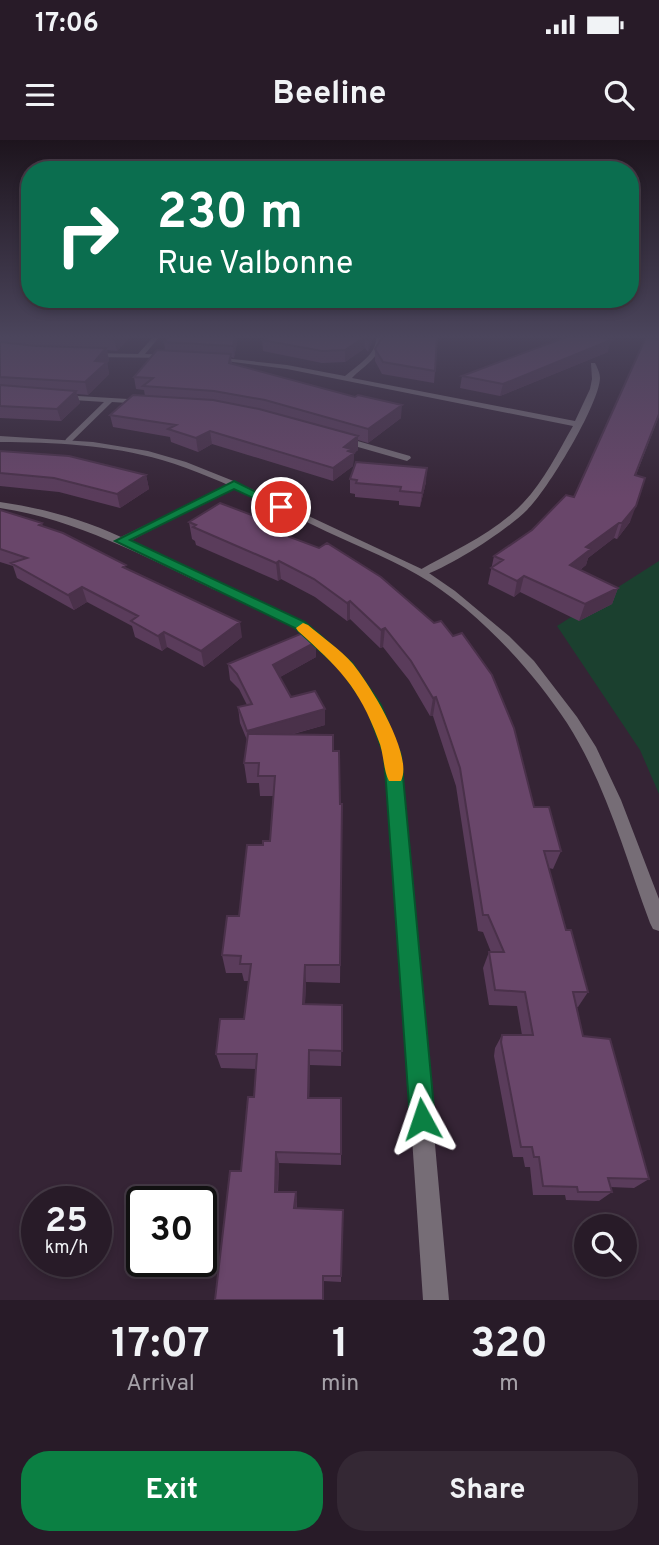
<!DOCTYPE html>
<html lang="en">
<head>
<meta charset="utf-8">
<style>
  body { margin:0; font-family:Overpass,sans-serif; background:#342834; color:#f1f3f6; height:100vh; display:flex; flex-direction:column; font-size:26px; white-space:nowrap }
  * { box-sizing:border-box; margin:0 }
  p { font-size:23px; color:#a5a1a8 }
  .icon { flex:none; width:38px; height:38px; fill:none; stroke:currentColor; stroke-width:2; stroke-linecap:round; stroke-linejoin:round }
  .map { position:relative; height:1160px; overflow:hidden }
  .drawer { display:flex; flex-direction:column; background:#281b28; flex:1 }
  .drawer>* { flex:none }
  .banner { position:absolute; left:21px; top:21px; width:618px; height:147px; border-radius:28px; box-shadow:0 4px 10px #0003,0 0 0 2px #443945; background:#0b6e4f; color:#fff; overflow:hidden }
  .tools { position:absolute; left:574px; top:1074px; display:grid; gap:14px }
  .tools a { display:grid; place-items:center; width:63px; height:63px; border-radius:50%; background:#281b28; box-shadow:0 4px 10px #0003,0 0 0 2px #443945; font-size:35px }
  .speed { position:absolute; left:21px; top:1046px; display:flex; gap:14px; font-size:35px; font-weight:700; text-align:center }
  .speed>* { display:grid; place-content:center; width:91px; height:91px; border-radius:50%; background:#281b28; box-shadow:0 4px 10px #0003,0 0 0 2px #443945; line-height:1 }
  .speed small { font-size:18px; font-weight:400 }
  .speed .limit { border:4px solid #111; border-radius:10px; background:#fff; color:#111 }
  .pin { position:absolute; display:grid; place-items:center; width:60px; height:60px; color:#fff; margin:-30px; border:4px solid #fff; border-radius:50%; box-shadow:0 2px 7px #0007 }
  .me { position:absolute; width:77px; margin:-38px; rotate:355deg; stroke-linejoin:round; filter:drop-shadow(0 0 5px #0008) }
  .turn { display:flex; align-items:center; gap:24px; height:147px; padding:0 21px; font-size:32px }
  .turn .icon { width:91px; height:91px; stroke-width:2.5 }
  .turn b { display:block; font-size:49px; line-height:60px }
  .eta { display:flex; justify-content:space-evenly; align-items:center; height:119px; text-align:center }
  .eta b { font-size:42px; font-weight:700; line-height:49px }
  .primary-button { display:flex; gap:14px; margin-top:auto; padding:14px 21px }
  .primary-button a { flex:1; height:80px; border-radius:28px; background:#0b8043; color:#fff; font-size:28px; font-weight:700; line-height:80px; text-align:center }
  .primary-button a+a { background:#342834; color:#f1f3f6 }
  .status { display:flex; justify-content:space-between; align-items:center; height:49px; padding:0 35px; background:#281b28; direction:ltr }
  .status svg { height:19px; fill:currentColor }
  header { display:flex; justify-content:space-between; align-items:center; height:91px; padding:0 21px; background:#281b28; font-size:32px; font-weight:700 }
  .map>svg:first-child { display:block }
</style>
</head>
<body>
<div class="status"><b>17:06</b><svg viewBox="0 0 49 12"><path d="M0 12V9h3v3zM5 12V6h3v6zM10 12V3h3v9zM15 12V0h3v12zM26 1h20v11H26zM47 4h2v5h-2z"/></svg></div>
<header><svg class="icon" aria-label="menu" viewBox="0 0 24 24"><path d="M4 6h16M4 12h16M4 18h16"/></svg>Beeline<svg class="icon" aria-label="search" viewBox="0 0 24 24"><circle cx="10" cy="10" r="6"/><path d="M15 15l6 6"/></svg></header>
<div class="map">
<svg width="659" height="1160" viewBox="0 0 659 1160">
  <rect width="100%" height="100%" fill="#352435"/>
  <path fill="#1b402f" d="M659,421V654L640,610L557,486Z"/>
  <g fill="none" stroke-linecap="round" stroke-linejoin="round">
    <path fill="#766d76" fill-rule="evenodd" d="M154,196H160L145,214L169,215L171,218L91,217L88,215L91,213L138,214Z
      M376,196H382C384,215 364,226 352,238L575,281L590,249L592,239L591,223H595C597,227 600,233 600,238C599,265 547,351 527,370C506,391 450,427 422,436L416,433L418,431C453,411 495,393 523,363C544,341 558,312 573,286L287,229L211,219L214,217L287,225L345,236C357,225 378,214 376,196Z
      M61,255L145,260L149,262L145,264L112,262L69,304L65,301L66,299L104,262L58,259V255Z
      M340,296L410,316L411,318L407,321L337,301V297Z
      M231,343L239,345L130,401C161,414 191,430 222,444C319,489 363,509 400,615L449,1160H423L386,615C373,577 357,542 328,514C296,483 253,467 213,449C143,416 78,380 0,368V362C42,368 82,379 121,397Z"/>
    <path fill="#766d76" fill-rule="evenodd" d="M0,296L93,302L148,311L186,322L236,342L426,431L455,451L509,496L534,521L577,577L596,607L621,660L659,759V791L653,789L650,783C625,716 606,644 567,583C531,528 475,468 418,435C385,416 347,402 313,385C264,362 215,336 162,320C110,305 54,302 0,302Z"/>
  </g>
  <path fill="#5a3c5b" d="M0,196H131L117,211L107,210L109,220L107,222L109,234L88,255L77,254L80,263L61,281L0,278Z
    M169,196H238L234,218L231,217L232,224L401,278L368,303L358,300V310L354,313L353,326L333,341L212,304L198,312L171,302L170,297L113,287L110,275L145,256L144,250L136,249L134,237L165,211L164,202Z
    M270,196H374L368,212L365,208L345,222L322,223L263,211L262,200Z
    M375,209L435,231L434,243L382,234L375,221Z
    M608,212L500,256L460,248L462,236Z
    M659,276L636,335L630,382L617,399L614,398L588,418L586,425L580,430L618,448L612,464L579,481L520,452L514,457L488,444L494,416L532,390L574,357Z
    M0,311L146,335L149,349L120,368L59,352L0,346Z
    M350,339L426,342L420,367L399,365V361L355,357V354L350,353Z
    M0,370L42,383L43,387L127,429L242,497L204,527L167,507L162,511L135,497L132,486L87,462L74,470L17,438L13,426L0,422Z
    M189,382L278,385L279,393L319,408L534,667L561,711L553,729L549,728L566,790L588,852L578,867H577L583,896L649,1039L634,1048L610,1047L612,1052L599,1061L566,1060L565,1055H533L530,1027H525L523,1017H513L494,916L495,908L502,895H522L517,866L489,865L483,828L489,812H491L483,792L478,791L456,646L433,576H430L409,540L383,507L380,508L350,479L347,481L315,457L281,439L278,441L196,405L195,401L192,399Z
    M316,502V517L280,537L291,557L325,585L290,595L333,611L340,664H342L340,843L306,842L305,864L342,865L341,926L310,925L309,958L341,1014V1025L279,1023L278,1052H296L297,1061V1068L341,1136V1142L323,1141L241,1031L254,957L256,929L221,928L216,914L244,879L249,841H244L242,833H226L222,815L239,776L263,705L270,701L273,656H260L259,643H247L244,623L247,600L240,583L238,567L247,565L239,549L230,540L228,524Z"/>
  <path fill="#4a314a" d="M118,196H131L117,211L114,199Z
    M235,196H238V198L234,218L233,206Z
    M370,196H374L368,212L369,201Z
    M365,197V208L345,222V210Z
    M611,200L608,212L500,256L503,244Z
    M106,208L109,220L107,222L109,234L88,255L85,242L95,221Z
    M76,251L80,263L61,281L57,269Z
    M402,265L401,278L368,303V289Z
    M210,291L212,304L198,312L196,298Z
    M358,296V310L354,313L353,326L333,341V328L344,307Z
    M427,328L426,342L420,367L422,353Z
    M146,335L149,349L120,368L117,354Z
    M636,366L630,382L617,399L622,383Z
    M619,383L614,398L588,418L586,425L566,441L570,425L586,407Z
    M278,385L279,402L271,390Z
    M279,421L281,439L278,441L276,423Z
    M524,436L520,452L514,457L517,441Z
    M82,447L87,462L74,470L68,455Z
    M618,448L612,464L579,481L585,464Z
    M350,461V479L347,481V463Z
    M240,482L242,497L204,527L201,511Z
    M385,488L383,507L380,508L381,490Z
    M164,492L167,507L162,511L158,496Z
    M316,502V517L275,540L273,525Z
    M436,557L433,576H430L433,558Z
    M325,569V585L249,606L247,591Z
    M305,825L306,842L304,880L303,864Z
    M309,910L310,925L309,971L308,958Z
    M276,1012L279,1023L277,1061L275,1052Z
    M296,1052L297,1061L296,1077L294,1068Z"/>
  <path fill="#69466a" stroke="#4a314a" stroke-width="2" d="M54,196H118L114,199Z
    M169,196H235L233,206L164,202Z
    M270,196H370L369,201L365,197L345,210L322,211L262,200Z
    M383,196H437L435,231L383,222L375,209Z
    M569,196H595L611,200L503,244L462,236Z
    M646,197L659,200V274L635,335L645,338L636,366L622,383H619L586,407L591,409L570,425L618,448L585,464L524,436L517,441L491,428L503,420L494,416L532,390L566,355L574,357Z
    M0,202L36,206L106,208L95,221L107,222L85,242L0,237Z
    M157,210L231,214L229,223L355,257L358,255L402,265L368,289L265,260L214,251L143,246L153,238L134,237Z
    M0,245L76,251L57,269L0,266Z
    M133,255L213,260L259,269L358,296L344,307L351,309L348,311L354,313L333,328L210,291L196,298L168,289L176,285L110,275Z
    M0,311L69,316L146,335L117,354L54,338L0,333Z
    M356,322L427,328L422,353L400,351L401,347L356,343L357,340L350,339Z
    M220,363L278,385L271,390L319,408L327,403L381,437L434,483L441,481L453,496L462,493L492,535L514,588L534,667H549L561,711H544L566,790H571L588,852H573L583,896L610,899L649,1039L608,1038L612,1052H578L577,1047L543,1046L539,1017H534L532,1007H521L501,902L502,895H533L525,852L495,850L489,812H504L488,775H483L460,628L436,557L433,558L411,521L385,488L381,490L350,461L347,463L314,439L279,421L276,423L193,387L196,385L189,382Z
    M0,370L42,383L39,385L63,393L126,425L123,427L240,482L201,511L164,492L158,496L131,481L138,476L82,447L68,455L11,423L27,418L0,409Z
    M310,490L316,502L273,525L291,557L315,551L325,569L247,591L238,567L252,564L237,534L228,524Z
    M248,594L333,595V611H339L340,664H342L340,825H305L303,864L342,865V911L309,910L308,958H341V1014L276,1012L275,1052H296L294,1068L343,1070L341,1136H323V1160H215L230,1031H241L248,957H254L257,914H216L220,879H244L251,824H240L241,816L222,815L227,776H239L247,705H263V701H270L275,636H258L259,623H244Z"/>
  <linearGradient id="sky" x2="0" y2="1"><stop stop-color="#1d141d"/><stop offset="0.55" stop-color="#4b455c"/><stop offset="1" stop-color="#4b455c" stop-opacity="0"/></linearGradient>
  <rect width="659" height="358" fill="url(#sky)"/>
  <path fill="#0b8043" stroke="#07532c" stroke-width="2" d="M234,341L286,367L277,369L234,349L130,400L305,482L352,523L381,565L401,615L435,979L431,988L422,991L413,988L410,979L384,615L366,566L341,530L295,488L115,401Z"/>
  <path fill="#f59e0b" d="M303,483L308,485C322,497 340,509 353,524C370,545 414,615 401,641H389C383,630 384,612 378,599C359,547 338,527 298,491L296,488Z"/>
</svg>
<div class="tools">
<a><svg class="icon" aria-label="search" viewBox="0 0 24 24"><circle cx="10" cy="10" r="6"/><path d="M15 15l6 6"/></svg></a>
</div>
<div class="speed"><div>25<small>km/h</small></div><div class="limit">30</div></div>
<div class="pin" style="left:281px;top:367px;background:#d93025"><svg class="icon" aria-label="arrive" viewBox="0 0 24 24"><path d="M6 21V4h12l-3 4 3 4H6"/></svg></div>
<svg class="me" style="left:422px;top:979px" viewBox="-20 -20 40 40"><path d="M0-17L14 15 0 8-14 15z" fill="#0b8043" stroke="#fff" stroke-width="4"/></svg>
<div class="banner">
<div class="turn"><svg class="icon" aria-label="right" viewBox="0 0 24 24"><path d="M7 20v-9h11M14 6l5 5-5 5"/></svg><div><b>230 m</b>Rue Valbonne</div></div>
</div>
</div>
<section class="drawer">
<div class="eta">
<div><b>17:07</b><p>Arrival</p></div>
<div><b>1</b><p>min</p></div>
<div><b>320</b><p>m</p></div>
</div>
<div class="primary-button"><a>Exit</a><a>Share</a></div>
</section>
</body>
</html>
